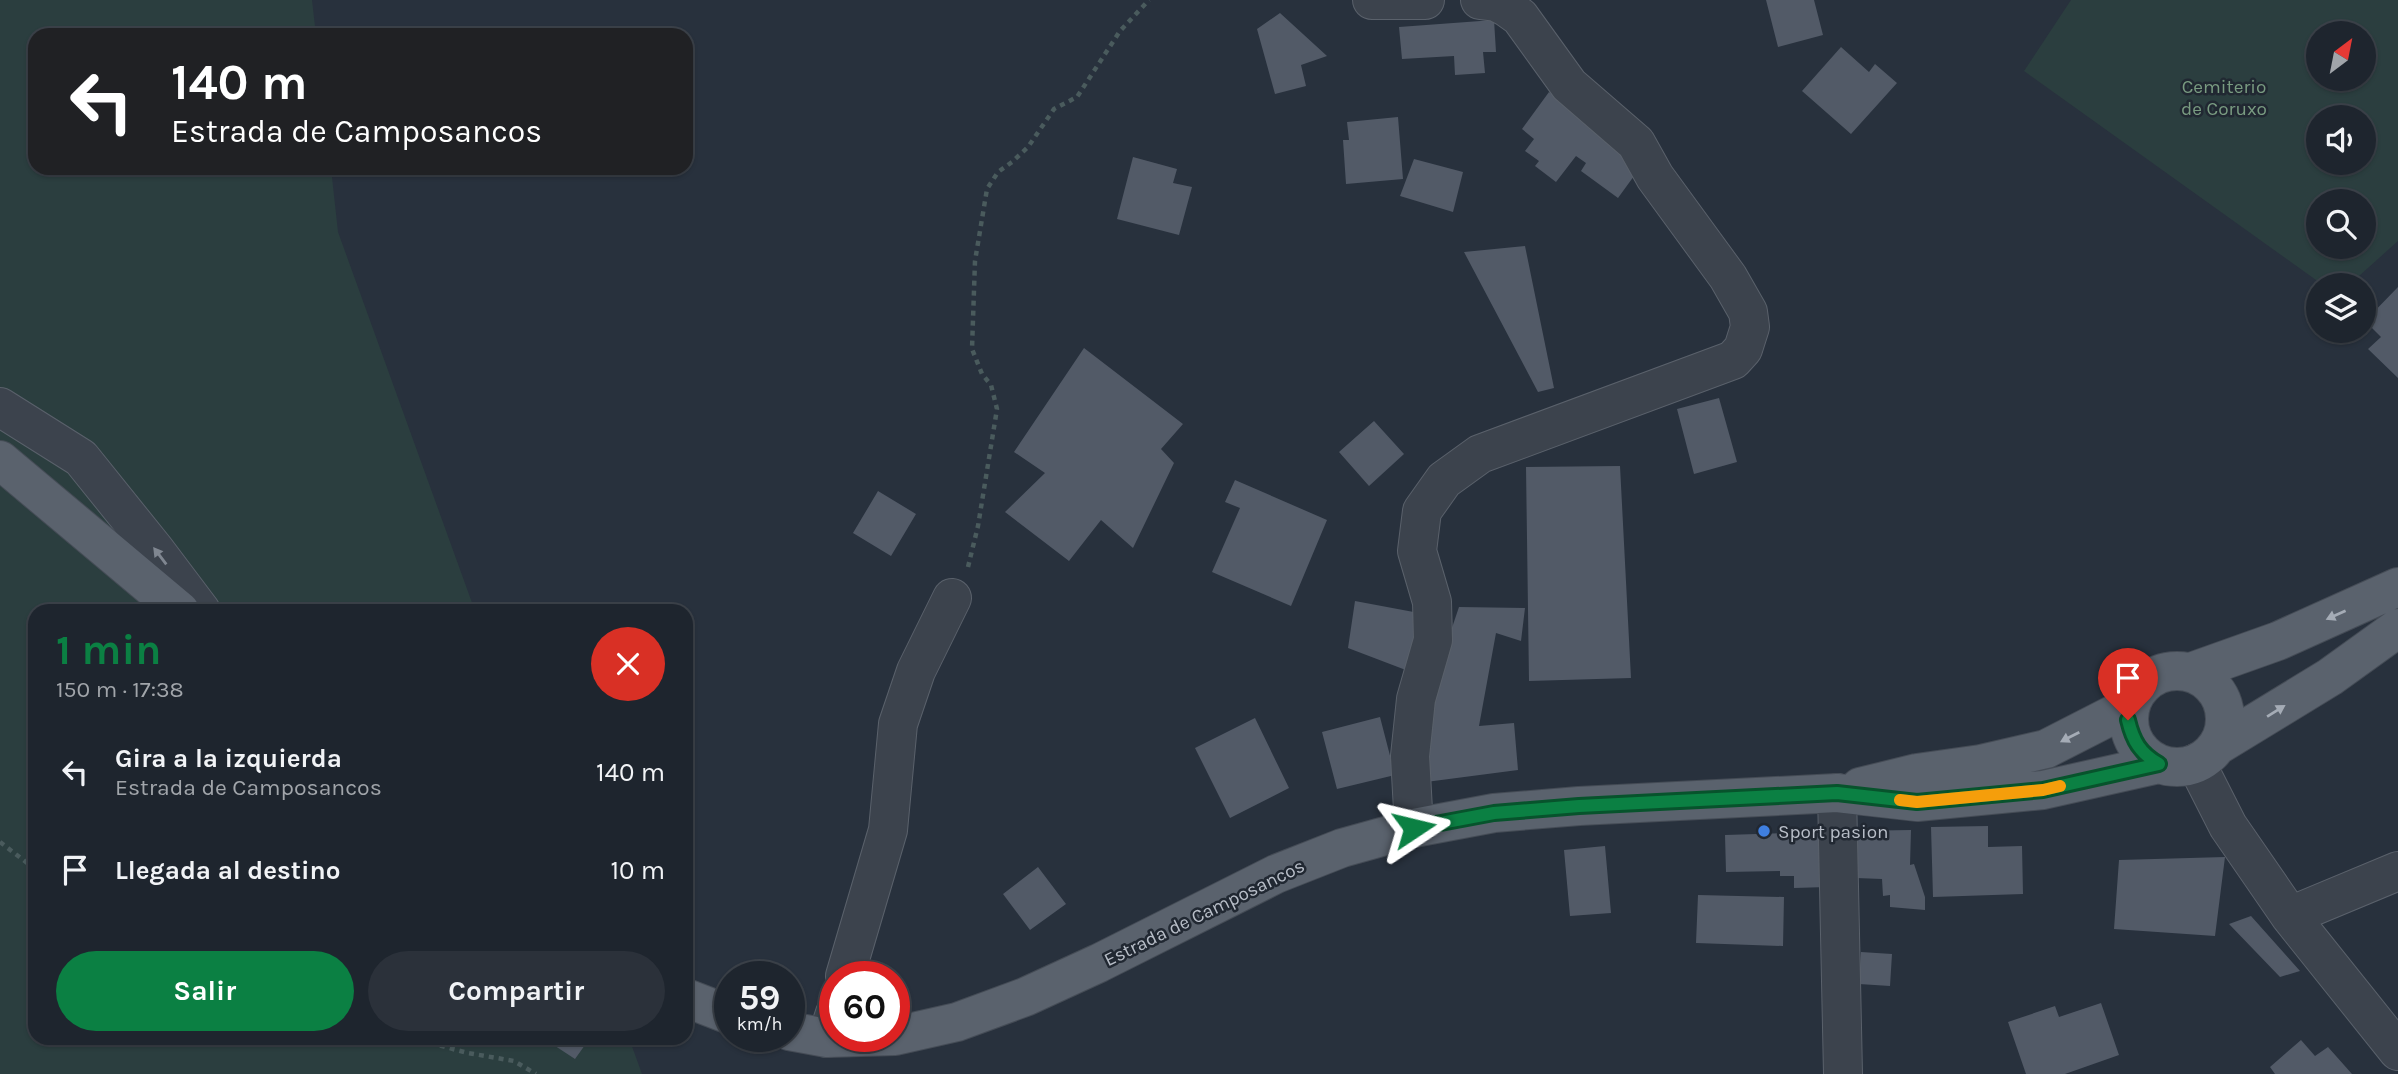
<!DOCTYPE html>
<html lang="es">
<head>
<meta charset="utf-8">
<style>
  body { margin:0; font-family:Karla,sans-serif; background:#2b313a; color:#f1f3f6; height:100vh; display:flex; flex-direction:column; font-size:26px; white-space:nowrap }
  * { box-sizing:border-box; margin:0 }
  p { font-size:23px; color:#a1a5aa }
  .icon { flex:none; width:38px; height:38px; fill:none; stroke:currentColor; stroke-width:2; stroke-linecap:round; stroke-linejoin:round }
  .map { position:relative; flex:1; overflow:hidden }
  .panel { position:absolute; left:28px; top:604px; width:665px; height:441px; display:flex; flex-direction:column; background:#1e252e; border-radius:21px; box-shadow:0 2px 5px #0004,0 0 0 2px #3c424a }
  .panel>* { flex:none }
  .top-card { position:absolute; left:28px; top:28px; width:665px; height:147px; border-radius:21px; box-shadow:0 2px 5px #0004,0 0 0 2px #3c424a; background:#202124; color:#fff; overflow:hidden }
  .needle { width:46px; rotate:32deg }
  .buttons { position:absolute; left:2306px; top:21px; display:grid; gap:14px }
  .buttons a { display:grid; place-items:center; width:70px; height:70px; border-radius:50%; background:#1e252e; box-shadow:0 2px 5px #0004,0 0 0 2px #3c424a; font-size:35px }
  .speed { position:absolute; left:714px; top:961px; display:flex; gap:14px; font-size:35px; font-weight:700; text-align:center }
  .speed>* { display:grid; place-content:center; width:91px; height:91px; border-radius:50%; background:#1e252e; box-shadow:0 2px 5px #0004,0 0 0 2px #3c424a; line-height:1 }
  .speed small { font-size:18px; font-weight:400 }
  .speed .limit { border:10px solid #d22; background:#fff; color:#111 }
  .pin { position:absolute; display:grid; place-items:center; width:60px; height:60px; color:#fff; margin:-72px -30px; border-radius:50% 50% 50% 0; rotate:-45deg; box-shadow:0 0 7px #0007 }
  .pin .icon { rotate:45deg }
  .me { position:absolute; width:77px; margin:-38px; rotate:80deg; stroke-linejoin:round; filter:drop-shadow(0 0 5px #0008) }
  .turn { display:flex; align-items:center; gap:24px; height:147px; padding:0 28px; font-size:32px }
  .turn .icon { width:91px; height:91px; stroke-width:2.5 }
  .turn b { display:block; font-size:49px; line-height:60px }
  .round { display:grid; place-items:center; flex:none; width:74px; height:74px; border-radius:37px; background:#2b313a }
  .headline { display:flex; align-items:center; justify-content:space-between; height:119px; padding:0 28px }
  h1 { font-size:42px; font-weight:700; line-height:52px; color:#0b8043 }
  .primary-button { display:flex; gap:14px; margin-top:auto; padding:14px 28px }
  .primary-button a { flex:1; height:80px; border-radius:42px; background:#0b8043; color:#fff; font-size:28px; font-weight:700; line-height:80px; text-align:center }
  .primary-button a+a { background:#2b313a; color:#f1f3f6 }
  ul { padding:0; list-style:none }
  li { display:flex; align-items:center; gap:21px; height:98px; padding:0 28px }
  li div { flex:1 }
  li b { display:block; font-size:26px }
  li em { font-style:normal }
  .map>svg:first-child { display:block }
</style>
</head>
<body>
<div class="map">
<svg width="2398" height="1074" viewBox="0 0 2398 1074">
  <rect width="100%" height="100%" fill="#28313d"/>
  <path fill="#2b3e3f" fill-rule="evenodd" d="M0,0H312L316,35H35V168H331L338,232L475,611H35V1038H629L642,1074H0Z
    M2071,0H2398V241L2349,285H2323L2024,71ZM2319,33H2364V79H2319ZM2319,117H2364V163H2319ZM2319,201H2364V247H2319Z"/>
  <path fill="#525a67" d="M1766,0H1814L1823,35L1778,47Z
    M1280,13L1327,56L1301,65L1306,86L1275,94L1257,29Z
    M1494,20L1496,52H1483L1485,73L1455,75L1454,56L1402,59L1399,27Z
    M1841,47L1869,72L1875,64L1897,83L1851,134L1802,91Z
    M1549,92L1596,127L1642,165L1618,198L1581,171L1586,163L1576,156L1556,182L1535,166L1539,161L1525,151L1534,139L1522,129Z
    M1398,117L1403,179L1346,184L1343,140H1349L1347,122Z
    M1133,157L1177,169L1173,183L1192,187L1179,235L1117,219Z
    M1414,159L1463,172L1453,212L1400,196Z
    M1525,246L1554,388L1538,392L1464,252Z
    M2398,287V378L2368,349L2381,337L2365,321Z
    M1084,348L1183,424L1161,449L1174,463L1133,548L1101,520L1069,561L1005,512L1045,473L1014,452Z
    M1719,398L1737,462L1694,474L1677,409Z
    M1374,421L1404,454L1369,486L1339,452Z
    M1620,466L1631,678L1529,681L1526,467Z
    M1235,480L1327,520L1291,606L1212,572L1240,508L1225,502Z
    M878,491L916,514L891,556L853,533Z
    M1355,601L1419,613L1411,672L1348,648Z
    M1459,607L1525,608L1521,641L1496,633L1479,726L1514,723L1518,770L1426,782L1435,678Z
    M1380,717L1395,775L1337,789L1322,732Z
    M1255,718L1289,788L1230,818L1195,748Z
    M1988,826V847L2022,846L2023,894L1933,897L1931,827Z
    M1911,830L1910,865L1914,864L1925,897V910L1890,907V895L1883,896L1882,879L1856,878L1852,831Z
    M1825,832L1827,887L1794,888V876H1780V871L1726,872L1725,835Z
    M1605,846L1611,913L1570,916L1564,850Z
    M2225,857L2215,936L2114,929L2119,860Z
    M1038,867L1066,904L1030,930L1003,894Z
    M1698,895L1784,897L1783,946L1696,943Z
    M2251,916L2300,971L2280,977L2229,924Z
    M1861,952L1892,954L1890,986L1859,984Z
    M2101,1003L2119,1055L2065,1074H2026L2008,1022L2055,1006L2059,1017Z
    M543,1038H590L575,1059Z
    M2301,1040L2315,1056L2328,1047L2352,1074H2275L2270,1067Z"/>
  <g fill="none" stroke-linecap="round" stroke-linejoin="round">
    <g stroke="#5a616b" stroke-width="40">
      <path id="minor" d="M1372,0H1425
        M0,407L81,458L155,550L201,611
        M2196,763L2228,826L2290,916L2398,1051
        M1837,793L1843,1074
        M1414,828L1410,756L1416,699L1433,640L1432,602L1417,551L1422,511L1444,480L1480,454L1733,360L1743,349L1750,327L1748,312L1728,277L1655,177L1636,143L1569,85L1520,17L1506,7L1496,2L1480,0
        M2290,916L2398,871
        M845,976L888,830L898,724L916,671L952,598
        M827,1038L835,1013"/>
    </g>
    <g stroke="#454c56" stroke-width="40">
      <path id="major" d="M0,460L180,611
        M2129 719a48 48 0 1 1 96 0a48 48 0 1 1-96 0Z
        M2191,672L2278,641L2398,587
        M2217,746L2330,677L2398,628
        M1860,787L1917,773L1981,764L2046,749L2130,706
        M686,998L730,1015
        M789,1031L827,1038L895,1036L957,1022L1025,997L1099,963L1276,874L1342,848L1414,828L1494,813L1579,806L1837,793L1917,802L2043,790L2159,764"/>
    </g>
    <path stroke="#4a5b5d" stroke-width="4.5" stroke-dasharray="5 5" stroke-linecap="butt" d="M968,567L978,526L997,409L991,385L982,374L972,349L975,261L987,189L998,172L1012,162L1028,147L1054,109L1077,97L1120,31L1149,0
      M0,842L35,869
      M411,1038L468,1053L514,1061L536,1074"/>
    <use href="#minor" stroke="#3c434d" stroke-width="38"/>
    <use href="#major" stroke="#5a626d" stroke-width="38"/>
  </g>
  <defs><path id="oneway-solid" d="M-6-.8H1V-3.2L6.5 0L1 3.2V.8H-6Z" transform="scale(1.75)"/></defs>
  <use fill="#808791" href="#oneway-solid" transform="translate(160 556) rotate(-127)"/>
  <g fill="#a5acb6">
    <use href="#oneway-solid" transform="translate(2336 615) rotate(156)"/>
    <use href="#oneway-solid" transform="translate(2276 711) rotate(-32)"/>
    <use href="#oneway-solid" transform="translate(2070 737) rotate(153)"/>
  </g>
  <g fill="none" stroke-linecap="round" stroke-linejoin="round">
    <g stroke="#07532c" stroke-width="18">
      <path id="route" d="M1414,828L1494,813L1579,806L1837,793L1917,802L2043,790L2159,764C2140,753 2133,741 2128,720"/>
    </g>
    <use href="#route" stroke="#0b8043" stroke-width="12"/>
    <path stroke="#f59e0b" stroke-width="12" d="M1900,800L1917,802L2043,790L2060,786"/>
  </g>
  <circle fill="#3f7fe0" stroke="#212832" stroke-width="2.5" cx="1764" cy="831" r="7"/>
  <g text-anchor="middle" stroke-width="5" stroke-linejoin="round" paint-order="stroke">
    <g font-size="19" fill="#799b81" stroke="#212832">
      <text x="2224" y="93">Cemiterio<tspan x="2224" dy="22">de Coruxo</tspan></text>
    </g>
    <g font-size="19" fill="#b8bec8" stroke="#212832" text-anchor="start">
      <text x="1778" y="838">Sport pasion</text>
    </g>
    <g font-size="19" fill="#b8bec8" stroke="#212832">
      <text transform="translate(1204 912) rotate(-26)" y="7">Estrada de Camposancos</text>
    </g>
  </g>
</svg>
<div class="buttons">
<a><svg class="needle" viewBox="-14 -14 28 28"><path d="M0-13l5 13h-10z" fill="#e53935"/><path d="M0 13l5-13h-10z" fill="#a1a5aa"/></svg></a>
<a><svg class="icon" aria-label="sound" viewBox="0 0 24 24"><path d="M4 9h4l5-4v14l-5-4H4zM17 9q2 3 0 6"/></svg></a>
<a><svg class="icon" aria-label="search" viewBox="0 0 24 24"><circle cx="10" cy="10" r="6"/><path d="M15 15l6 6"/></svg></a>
<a><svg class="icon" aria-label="layers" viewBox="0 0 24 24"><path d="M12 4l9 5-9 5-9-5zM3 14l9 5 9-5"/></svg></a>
</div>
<div class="speed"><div>59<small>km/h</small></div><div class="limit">60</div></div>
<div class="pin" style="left:2128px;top:720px;background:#d93025"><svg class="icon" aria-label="arrive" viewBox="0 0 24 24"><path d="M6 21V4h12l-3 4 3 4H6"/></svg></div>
<svg class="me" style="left:1414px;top:828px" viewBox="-20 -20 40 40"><path d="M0-17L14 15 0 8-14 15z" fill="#0b8043" stroke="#fff" stroke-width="4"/></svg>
<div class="top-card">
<div class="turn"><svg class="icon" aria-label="left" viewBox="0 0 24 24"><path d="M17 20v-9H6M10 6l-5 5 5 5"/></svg><div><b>140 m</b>Estrada de Camposancos</div></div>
</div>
<section class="panel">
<div class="headline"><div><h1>1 min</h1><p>150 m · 17:38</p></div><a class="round" style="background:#d93025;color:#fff"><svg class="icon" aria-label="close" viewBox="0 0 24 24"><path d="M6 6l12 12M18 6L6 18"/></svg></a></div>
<ul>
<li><svg class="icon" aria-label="left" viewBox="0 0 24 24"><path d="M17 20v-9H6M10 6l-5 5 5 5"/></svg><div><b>Gira a la izquierda</b><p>Estrada de Camposancos</p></div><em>140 m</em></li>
<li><svg class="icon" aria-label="arrive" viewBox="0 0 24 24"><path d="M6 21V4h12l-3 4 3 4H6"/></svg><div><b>Llegada al destino</b></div><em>10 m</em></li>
</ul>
<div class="primary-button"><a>Salir</a><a>Compartir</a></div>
</section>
</div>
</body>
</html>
